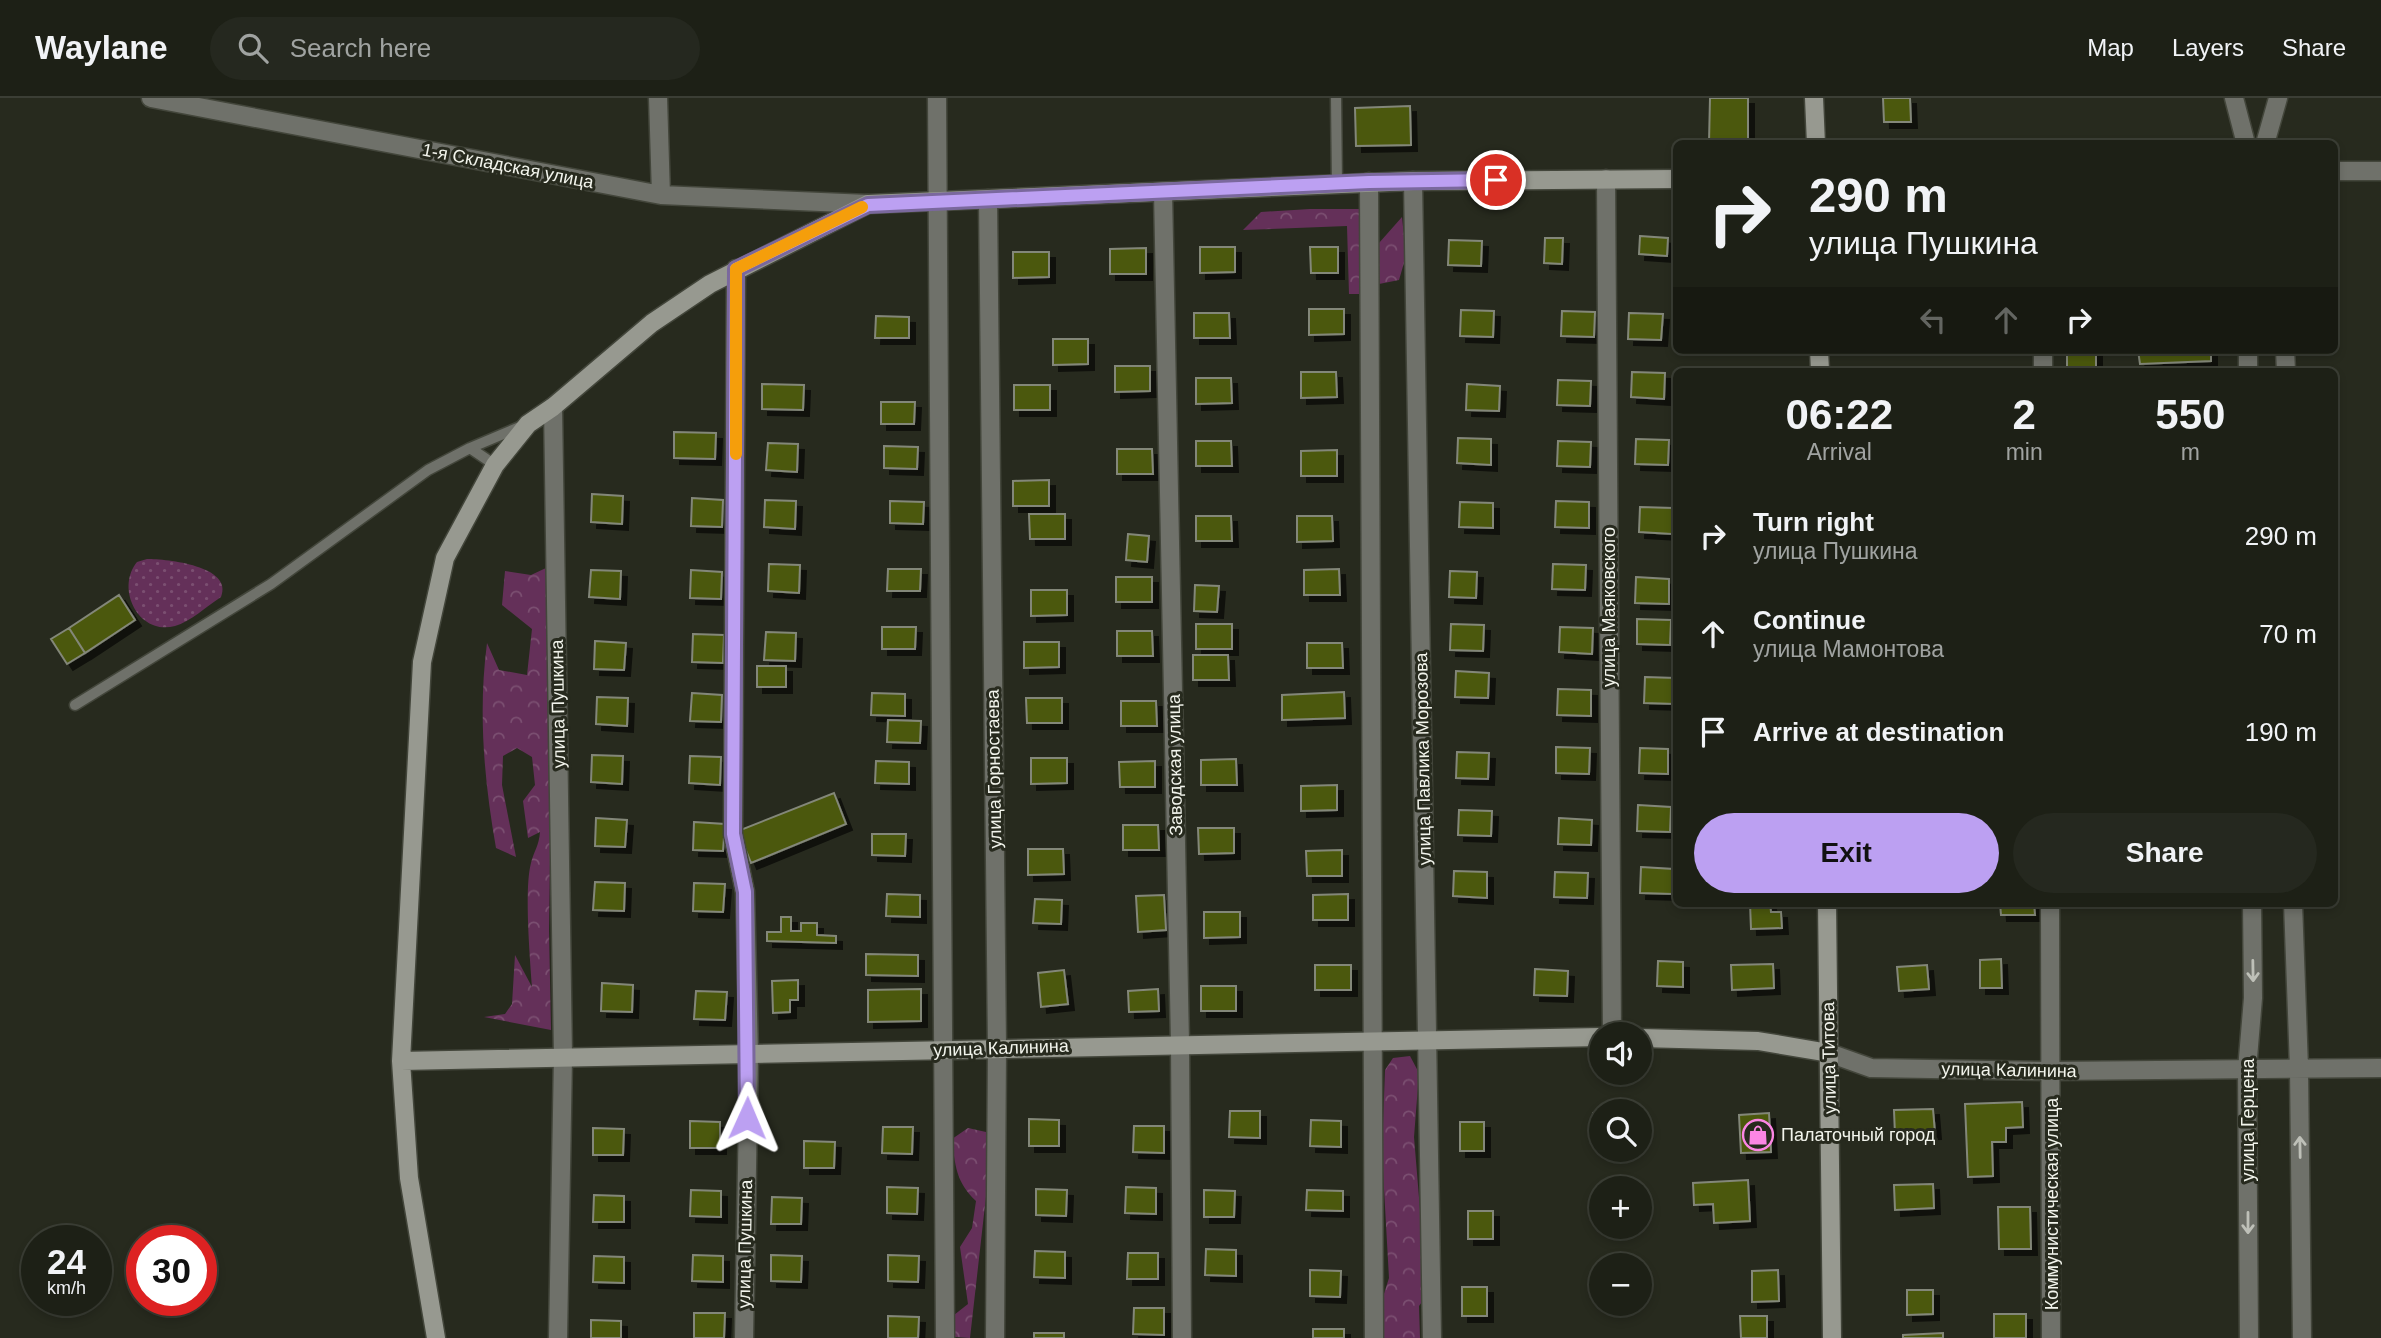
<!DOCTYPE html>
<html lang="en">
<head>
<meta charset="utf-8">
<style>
  body { margin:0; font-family:Arial,sans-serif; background:#25281f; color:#f1f3f6; height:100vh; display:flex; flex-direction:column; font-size:26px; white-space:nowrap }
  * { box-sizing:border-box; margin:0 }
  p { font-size:23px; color:#a0a3a1 }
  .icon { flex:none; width:38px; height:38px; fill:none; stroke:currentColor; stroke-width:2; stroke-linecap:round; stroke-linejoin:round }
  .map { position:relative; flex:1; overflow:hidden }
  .panel { position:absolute; left:1673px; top:270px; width:665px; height:539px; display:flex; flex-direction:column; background:#1d2016; border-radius:10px; box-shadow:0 4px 10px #0003,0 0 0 2px #3b3e35 }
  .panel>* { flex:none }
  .hud { position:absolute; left:1673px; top:42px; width:665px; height:214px; border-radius:10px; box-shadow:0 4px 10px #0003,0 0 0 2px #3b3e35; background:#1d2016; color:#f1f3f6; overflow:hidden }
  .controls { position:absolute; left:1589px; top:924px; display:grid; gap:14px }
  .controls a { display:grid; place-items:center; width:63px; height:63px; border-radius:50%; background:#1d2016; box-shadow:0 4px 10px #0003,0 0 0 2px #3b3e35; font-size:35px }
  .speed { position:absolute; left:21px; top:1127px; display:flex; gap:14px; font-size:35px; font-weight:700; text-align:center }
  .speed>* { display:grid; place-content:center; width:91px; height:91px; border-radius:50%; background:#1d2016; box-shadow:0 4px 10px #0003,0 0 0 2px #3b3e35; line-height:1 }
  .speed small { font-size:18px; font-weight:400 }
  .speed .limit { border:10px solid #d22; background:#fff; color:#111 }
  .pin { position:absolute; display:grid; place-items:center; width:60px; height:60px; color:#fff; margin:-30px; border:4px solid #fff; border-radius:50%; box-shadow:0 2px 7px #0007 }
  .me { position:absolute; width:77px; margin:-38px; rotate:1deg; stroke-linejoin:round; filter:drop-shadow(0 0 5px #0008) }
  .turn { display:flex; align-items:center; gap:24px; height:147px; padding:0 21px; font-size:32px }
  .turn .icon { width:91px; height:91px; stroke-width:2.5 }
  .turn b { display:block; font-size:49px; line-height:60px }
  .lanes { display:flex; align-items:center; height:66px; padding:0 21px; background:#0003; justify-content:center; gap:35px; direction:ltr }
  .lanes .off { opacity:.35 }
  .eta { display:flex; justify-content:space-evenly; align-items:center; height:119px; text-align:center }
  .eta b { font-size:42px; font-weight:600; line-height:49px }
  .button { display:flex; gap:14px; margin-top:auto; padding:14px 21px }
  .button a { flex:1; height:80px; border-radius:42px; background:#bca0f2; color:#111; font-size:28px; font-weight:600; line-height:80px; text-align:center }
  .button a+a { background:#25281f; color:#f1f3f6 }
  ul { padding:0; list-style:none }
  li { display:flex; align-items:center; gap:21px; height:98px; padding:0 21px }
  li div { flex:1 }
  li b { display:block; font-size:26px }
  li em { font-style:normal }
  header { display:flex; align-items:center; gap:42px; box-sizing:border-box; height:98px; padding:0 35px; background:#1d2016; border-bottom:2px solid #3b3e35 }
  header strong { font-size:33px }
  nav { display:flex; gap:38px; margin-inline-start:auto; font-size:24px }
  .search { width:490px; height:63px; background:#25281f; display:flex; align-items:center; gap:18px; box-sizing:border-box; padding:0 24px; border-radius:38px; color:#a0a3a1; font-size:26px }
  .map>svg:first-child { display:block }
</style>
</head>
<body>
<header>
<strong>Waylane</strong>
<div class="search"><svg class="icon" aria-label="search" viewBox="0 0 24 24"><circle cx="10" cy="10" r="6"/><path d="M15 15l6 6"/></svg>Search here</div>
<nav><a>Map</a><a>Layers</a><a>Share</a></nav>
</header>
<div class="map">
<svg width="2381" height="1240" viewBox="0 0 2381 1240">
  <defs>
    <pattern id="grass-dots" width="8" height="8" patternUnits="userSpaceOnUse" patternTransform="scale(1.75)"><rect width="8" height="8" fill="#643059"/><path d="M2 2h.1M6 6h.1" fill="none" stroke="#7b4f71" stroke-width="1.8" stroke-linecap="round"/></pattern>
    <pattern id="forest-crowns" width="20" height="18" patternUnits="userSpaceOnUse" patternTransform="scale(1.75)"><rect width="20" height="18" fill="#643059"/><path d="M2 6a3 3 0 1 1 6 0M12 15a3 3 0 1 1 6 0" fill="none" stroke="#7b4f71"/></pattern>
    <filter id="shadow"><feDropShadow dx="6" dy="6" stdDeviation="0" flood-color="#0009"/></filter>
  </defs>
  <rect width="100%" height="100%" fill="#272a1e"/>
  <path fill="url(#grass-dots)" d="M147,461C167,461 234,468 221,499C207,508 190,524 175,528C139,538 115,491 137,464Z"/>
  <path fill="url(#forest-crowns)" d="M1310,111H1364V196H1349L1347,128L1243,132L1261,114Z
    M1402,119L1406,158L1399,182L1379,186V145Z
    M546,470L552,621L549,832L551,932L484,919L505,916L512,906L515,857L532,889C530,861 524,791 531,765C534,753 539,748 540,734L528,740L523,703L535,687L532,659L517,650L503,658L502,687L516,759L496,750C484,682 478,614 487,545L499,572L527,577L532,531L502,507L505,473L531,477Z
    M1410,958L1419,975L1414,1039L1427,1197L1419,1208L1420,1240H1382L1383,1199L1389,1180L1382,1055L1385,972L1393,960Z
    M968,1030L986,1034L989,1072L970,1240L955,1239L954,1217L968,1206L960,1149L972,1130L976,1103C956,1084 955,1067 952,1041Z"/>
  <path fill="#4c580b" stroke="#838779" stroke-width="2" filter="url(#shadow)" d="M1710,0H1748V46L1709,45Z
    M1883,0H1910L1911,24H1884Z
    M1410,8L1411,47L1356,48L1355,10Z
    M1640,138L1668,140L1667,158L1639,156Z
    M1545,140H1563L1562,166L1544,165Z
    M1449,142L1482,143L1481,168L1448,167Z
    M1200,149H1235V174L1200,175Z
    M1310,149H1338V175H1311Z
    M1146,150V176H1110V151Z
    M1013,154H1049V179L1013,180Z
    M1309,211H1344V236L1309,237Z
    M1461,212L1494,213L1493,239L1460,238Z
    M1562,213L1595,214L1594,239L1561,238Z
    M1194,215H1229L1230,240H1194Z
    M1629,215L1663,216L1661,242L1628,241Z
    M876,218L909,219V240H875Z
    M1053,241H1088V266L1053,267Z
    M2067,252H2096V273H2067Z
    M2138,252H2211V263L2140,266Z
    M1115,268H1150V293L1115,294Z
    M1301,274H1336L1337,299L1301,300Z
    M1632,274L1665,275L1664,301L1631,299Z
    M1196,280H1231L1232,305L1196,306Z
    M1558,282L1591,283L1590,308L1557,307Z
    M762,286L804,287L803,312L762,311Z
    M1467,286L1500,288L1499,313L1466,312Z
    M1014,287H1050V312H1014Z
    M881,304H915L914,326H881Z
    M674,334L716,335L715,361L674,360Z
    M1458,340L1491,341V367L1457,365Z
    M1636,341L1669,342L1668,367L1635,366Z
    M1196,343H1231L1232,368H1196Z
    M1558,343L1591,344L1590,369L1557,368Z
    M768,345L798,346L797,374L766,372Z
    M884,348L918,349L917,371L884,370Z
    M1117,351H1152L1153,376H1117Z
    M1337,352V378H1301V353Z
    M1049,382V408H1013V383Z
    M592,396L623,398L622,426L591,424Z
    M692,400L723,402L722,429L691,428Z
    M765,402L796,403L795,431L764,429Z
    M890,403L924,404L923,426L890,425Z
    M1556,403L1589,404V430L1555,429Z
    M1460,404L1493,405V430L1459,429Z
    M1640,409L1673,410L1672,436L1639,434Z
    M1029,416H1065V441H1030Z
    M1196,418H1231L1232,443H1196Z
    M1297,418H1332L1333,443L1297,444Z
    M1128,436L1149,438L1147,464L1126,462Z
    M769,466L800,467L799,495L768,493Z
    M1553,466L1586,467L1585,492L1552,491Z
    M888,471H921L920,493H887Z
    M1339,471L1340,497H1304V472Z
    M591,472L621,473L620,501L589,499Z
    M691,472L722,474L721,501L690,500Z
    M1450,473L1477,474L1476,500L1449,499Z
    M1116,479H1152V504H1116Z
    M1636,479L1669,481V506L1635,505Z
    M1195,487L1219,488L1217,514L1194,513Z
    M1031,492H1067V517L1031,518Z
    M119,497L135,522L85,555L69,530Z
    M1637,521L1671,522L1670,547L1637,546Z
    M1196,526H1232V551H1196Z
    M1451,526L1484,527L1483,553L1450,552Z
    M882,529H916L915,551H882Z
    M1560,529L1593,530L1592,556L1559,554Z
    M69,530L85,555L67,566L51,541Z
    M1117,533H1152L1153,558H1117Z
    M766,534L796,535L795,563L764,562Z
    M693,536L724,537L723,565L692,564Z
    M595,543L626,545L624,572L594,571Z
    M1024,544H1059V569L1024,570Z
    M1307,545H1342L1343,570H1307Z
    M1193,557H1228L1229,582H1193Z
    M757,568H786V589H757Z
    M1456,573L1489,575L1488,600L1455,599Z
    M1645,579L1676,580V606L1644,605Z
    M1558,591L1591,592V618L1557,617Z
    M1344,594L1345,620L1282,622V597Z
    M692,595L722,597L721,624L690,623Z
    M872,595L905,596V618L871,617Z
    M597,599L628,600L627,628L596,626Z
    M1026,600H1062V625H1027Z
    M1121,603H1156L1157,628H1121Z
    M888,622L921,623L920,645L887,644Z
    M1556,649L1590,650L1589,676L1556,675Z
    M1640,650L1668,651V676L1639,675Z
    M1457,654L1489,655L1488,681L1456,680Z
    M592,657L623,658L622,686L591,684Z
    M690,658L721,659L720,687L689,685Z
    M1031,660H1067V685L1031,686Z
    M1236,661L1237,687H1201V662Z
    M876,663L909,664V686L875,685Z
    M1155,663V689H1120L1119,664Z
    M1337,687V712L1301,713V688Z
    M834,695L846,726L751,765L738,733Z
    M1638,707L1671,709L1670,734L1637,733Z
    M1459,712L1492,713L1491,738L1458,737Z
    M596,720L627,722L625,749L595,748Z
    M1559,720L1592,722L1591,747L1558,746Z
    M694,724L725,726L723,753L693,752Z
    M1123,727H1158L1159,752H1123Z
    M1198,730H1234V755L1199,756Z
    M872,736H906L905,758L872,757Z
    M1028,751H1063L1064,776L1028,777Z
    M1342,752V778H1307L1306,753Z
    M1641,769L1674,771L1673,796L1640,795Z
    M1454,773L1487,774V800L1453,798Z
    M1555,774L1588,775L1587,800L1554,799Z
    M595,784L625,785L624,813L593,812Z
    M694,785L725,786L723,814L693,813Z
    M887,796L920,797V819L886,818Z
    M1348,796V822H1313V797Z
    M1164,797L1166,832L1138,834L1136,798Z
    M1035,801L1062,802L1061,826L1033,825Z
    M1750,805H1770L1771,814H1781L1782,830L1751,831Z
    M2000,805H2034L2035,817H2001Z
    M1204,814H1240V839L1204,840Z
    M781,819H791V833H801V825H817V837L836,838V845L767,843V834H781Z
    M866,856L918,857V878L866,877Z
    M2001,861L2002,890H1980V862Z
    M1658,863L1683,864V889L1657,888Z
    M1773,866L1774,890L1732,892L1731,867Z
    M1315,867H1351V892H1315Z
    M1927,867L1929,891L1899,893L1897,869Z
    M1535,871L1568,873L1567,898L1534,897Z
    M1064,872L1068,906L1041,909L1038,875Z
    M798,882V902H790V914L773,915L772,883Z
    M602,885L633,887L632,914L601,913Z
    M1201,888H1236V913H1201Z
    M921,891V923L868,924V892Z
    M1158,891L1159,913L1129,914L1128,893Z
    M696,893L727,894L725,922L694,921Z
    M2022,1004L2023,1029L2006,1030V1044H1992L1993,1078L1968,1079L1965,1006Z
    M1933,1011L1935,1035L1895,1037L1894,1012Z
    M1230,1013H1260V1040L1229,1039Z
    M1593,1015H1601V1044H1593Z
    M1769,1015L1771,1054L1741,1055L1739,1017Z
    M1029,1021L1059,1022V1048H1029Z
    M1311,1022L1341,1023V1049L1310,1048Z
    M690,1023L720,1024V1050H690Z
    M1460,1024H1484V1053H1460Z
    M1134,1028H1164V1055L1133,1054Z
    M883,1029H913L912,1056L882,1055Z
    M593,1030L624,1031L623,1057H593Z
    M804,1043L835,1044L834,1070H804Z
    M1748,1082L1750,1123L1714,1125L1713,1106L1694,1107L1693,1085Z
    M1933,1086L1934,1110L1895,1112L1894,1087Z
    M887,1089L918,1090L917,1116L887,1115Z
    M1126,1089L1156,1090V1116L1125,1115Z
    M1036,1091L1067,1092L1066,1118L1036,1117Z
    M691,1092L721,1093V1119L690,1118Z
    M1204,1092L1235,1093L1234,1119H1204Z
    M1307,1092L1343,1093V1113L1306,1112Z
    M594,1097L624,1098V1124H593Z
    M772,1099L802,1100L801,1126H771Z
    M1998,1109H2030L2031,1151H1999Z
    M1468,1113H1493V1141H1468Z
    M1206,1151L1236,1152V1178L1205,1177Z
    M1035,1153L1065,1154V1180L1034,1179Z
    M1128,1155H1158V1181H1127Z
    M693,1157L723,1158V1184L692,1183Z
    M771,1157L802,1158L801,1184L771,1183Z
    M888,1157L919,1158L918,1184L888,1183Z
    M594,1158L624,1159V1185L593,1184Z
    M1310,1172L1341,1173L1340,1199L1310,1198Z
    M1778,1172L1779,1203L1752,1204V1173Z
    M1462,1189H1487V1218H1462Z
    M1907,1192H1933V1216L1907,1217Z
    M1134,1210H1164V1237L1133,1236Z
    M694,1215H725L724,1240H694Z
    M1994,1216H2026V1240H1994Z
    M888,1218L919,1219L918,1240H888Z
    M1740,1218H1767V1240H1741Z
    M591,1222L621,1223V1240H591Z
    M1313,1231H1344V1240H1313Z
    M1034,1235H1064V1240H1034Z
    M1943,1235V1240H1903V1237Z"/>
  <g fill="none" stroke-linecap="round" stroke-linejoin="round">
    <g stroke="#43463b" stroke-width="13">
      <path id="service" d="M1336,0L1337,86
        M470,350L522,328
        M75,607L271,486L428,372L470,350L495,367"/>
    </g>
    <g stroke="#43463b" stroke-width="21">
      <path id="minor" d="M151,0L661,97L868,106
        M658,0L661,97
        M937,0L945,1240
        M2234,0L2246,46
        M2265,46L2278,0
        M1606,81L1612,936
        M1413,83L1432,1240
        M1369,84L1374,1240
        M1163,94L1180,945L1182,1240
        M988,101L997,950L995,1240
        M736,171L733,736L745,794L749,956L744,1240
        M2043,252V273
        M2248,252V273
        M2285,252L2286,273
        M553,309L563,958L558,1240
        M2050,805L2051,1240
        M2293,805L2299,970L2302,1240
        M1829,955L1871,970L2053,973L2381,970
        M2249,1240L2247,972L2253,900L2252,805"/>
    </g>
    <g stroke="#43463b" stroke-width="21">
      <path id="tertiary" d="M2334,73H2381"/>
    </g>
    <g stroke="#43463b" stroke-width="21">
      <path id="secondary" d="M1814,0L1816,46
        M1819,252L1820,273
        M1827,805L1832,1240
        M1640,940L1758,943L1829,955
        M401,963L1601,939
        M436,1240L409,1080L401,963L422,564L445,460L495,367L528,326L553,309L652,225L710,186L868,106L1413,83L1676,81"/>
    </g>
    <use href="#service" stroke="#6f716a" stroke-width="10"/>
    <use href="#minor" stroke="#6f716a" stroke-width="18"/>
    <use href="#tertiary" stroke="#6f716a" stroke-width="18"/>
    <use href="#secondary" stroke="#979990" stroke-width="18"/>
  </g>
  <defs><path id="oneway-shaft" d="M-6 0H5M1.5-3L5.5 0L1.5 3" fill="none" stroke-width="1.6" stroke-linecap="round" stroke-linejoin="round" transform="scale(1.75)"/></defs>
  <g stroke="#bec0b8">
    <use href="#oneway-shaft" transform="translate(2253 873) rotate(89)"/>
    <use href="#oneway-shaft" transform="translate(2300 1049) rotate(-91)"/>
    <use href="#oneway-shaft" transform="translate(2248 1125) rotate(90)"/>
  </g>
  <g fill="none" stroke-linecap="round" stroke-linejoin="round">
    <g stroke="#7a689d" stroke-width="18">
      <path id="route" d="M747,1020L745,794L733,736L736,171L868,107L1369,84L1496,82"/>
    </g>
    <use href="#route" stroke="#bca0f2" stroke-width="12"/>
    <path stroke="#f59e0b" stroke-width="12" d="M736,356V171L862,109"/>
  </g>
  <defs>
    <g id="shop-ring" transform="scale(1.575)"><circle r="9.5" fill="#272a1e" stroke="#fc86e4" stroke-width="1.5"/><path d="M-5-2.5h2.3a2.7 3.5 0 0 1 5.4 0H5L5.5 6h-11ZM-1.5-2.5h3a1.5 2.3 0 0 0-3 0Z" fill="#fc86e4"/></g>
  </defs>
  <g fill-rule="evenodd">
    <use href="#shop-ring" x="1758" y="1037"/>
  </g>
  <g text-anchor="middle" stroke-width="6" stroke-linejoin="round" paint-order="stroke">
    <g font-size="18" fill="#f2f4ec" stroke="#272a1e">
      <text transform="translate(508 68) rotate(11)" y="6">1-я Складская улица</text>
      <text transform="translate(1609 509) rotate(-90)" y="6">улица Маяковского</text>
      <text transform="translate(558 606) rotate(-91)" y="6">улица Пушкина</text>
      <text transform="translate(1423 661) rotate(-91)" y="6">улица Павлика Морозова</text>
      <text transform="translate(1175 667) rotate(-91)" y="6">Заводская улица</text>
      <text transform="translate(994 671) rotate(-91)" y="6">улица Горностаева</text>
      <text transform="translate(1001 950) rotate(-2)" y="6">улица Калинина</text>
      <text transform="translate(1829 960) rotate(-91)" y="6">улица Титова</text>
      <text transform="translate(2009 972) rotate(1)" y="6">улица Калинина</text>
      <text transform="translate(2248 1022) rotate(-90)" y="6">улица Герцена</text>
      <text transform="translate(2052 1106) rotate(-90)" y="6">Коммунистическая улица</text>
      <text transform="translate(745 1146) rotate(-89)" y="6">улица Пушкина</text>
    </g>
    <g font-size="18" fill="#f2f4ec" stroke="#272a1e" text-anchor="start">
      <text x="1781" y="1043">Палаточный город</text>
    </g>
  </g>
</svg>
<div class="controls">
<a><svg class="icon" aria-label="sound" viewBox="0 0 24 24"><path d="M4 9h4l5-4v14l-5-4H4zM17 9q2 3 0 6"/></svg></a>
<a><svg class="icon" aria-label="search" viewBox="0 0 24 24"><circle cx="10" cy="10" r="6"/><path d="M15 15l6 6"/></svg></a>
<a>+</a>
<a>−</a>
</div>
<div class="speed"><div>24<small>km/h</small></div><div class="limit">30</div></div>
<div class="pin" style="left:1496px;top:82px;background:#d93025"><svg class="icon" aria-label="arrive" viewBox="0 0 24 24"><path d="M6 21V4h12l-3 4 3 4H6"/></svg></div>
<svg class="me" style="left:747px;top:1020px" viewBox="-20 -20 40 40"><path d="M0-17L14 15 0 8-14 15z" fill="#bca0f2" stroke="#fff" stroke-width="4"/></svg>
<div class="hud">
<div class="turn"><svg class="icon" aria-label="right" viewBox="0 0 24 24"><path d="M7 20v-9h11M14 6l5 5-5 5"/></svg><div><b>290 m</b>улица Пушкина</div></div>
<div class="lanes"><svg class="icon off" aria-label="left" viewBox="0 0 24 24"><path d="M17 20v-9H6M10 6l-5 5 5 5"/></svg><svg class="icon off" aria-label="ahead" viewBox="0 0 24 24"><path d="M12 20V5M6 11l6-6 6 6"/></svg><svg class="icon" aria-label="right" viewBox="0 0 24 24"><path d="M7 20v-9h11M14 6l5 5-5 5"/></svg></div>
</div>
<section class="panel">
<div class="eta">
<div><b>06:22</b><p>Arrival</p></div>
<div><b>2</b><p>min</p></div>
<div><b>550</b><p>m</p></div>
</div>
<ul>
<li><svg class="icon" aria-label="right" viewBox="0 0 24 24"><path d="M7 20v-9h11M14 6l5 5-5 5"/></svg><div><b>Turn right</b><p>улица Пушкина</p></div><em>290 m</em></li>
<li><svg class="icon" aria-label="ahead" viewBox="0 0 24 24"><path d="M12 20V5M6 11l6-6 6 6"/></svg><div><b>Continue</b><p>улица Мамонтова</p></div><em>70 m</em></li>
<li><svg class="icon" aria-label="arrive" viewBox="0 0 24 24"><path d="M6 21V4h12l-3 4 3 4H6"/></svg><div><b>Arrive at destination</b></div><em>190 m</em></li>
</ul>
<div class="button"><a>Exit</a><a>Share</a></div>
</section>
</div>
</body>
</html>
